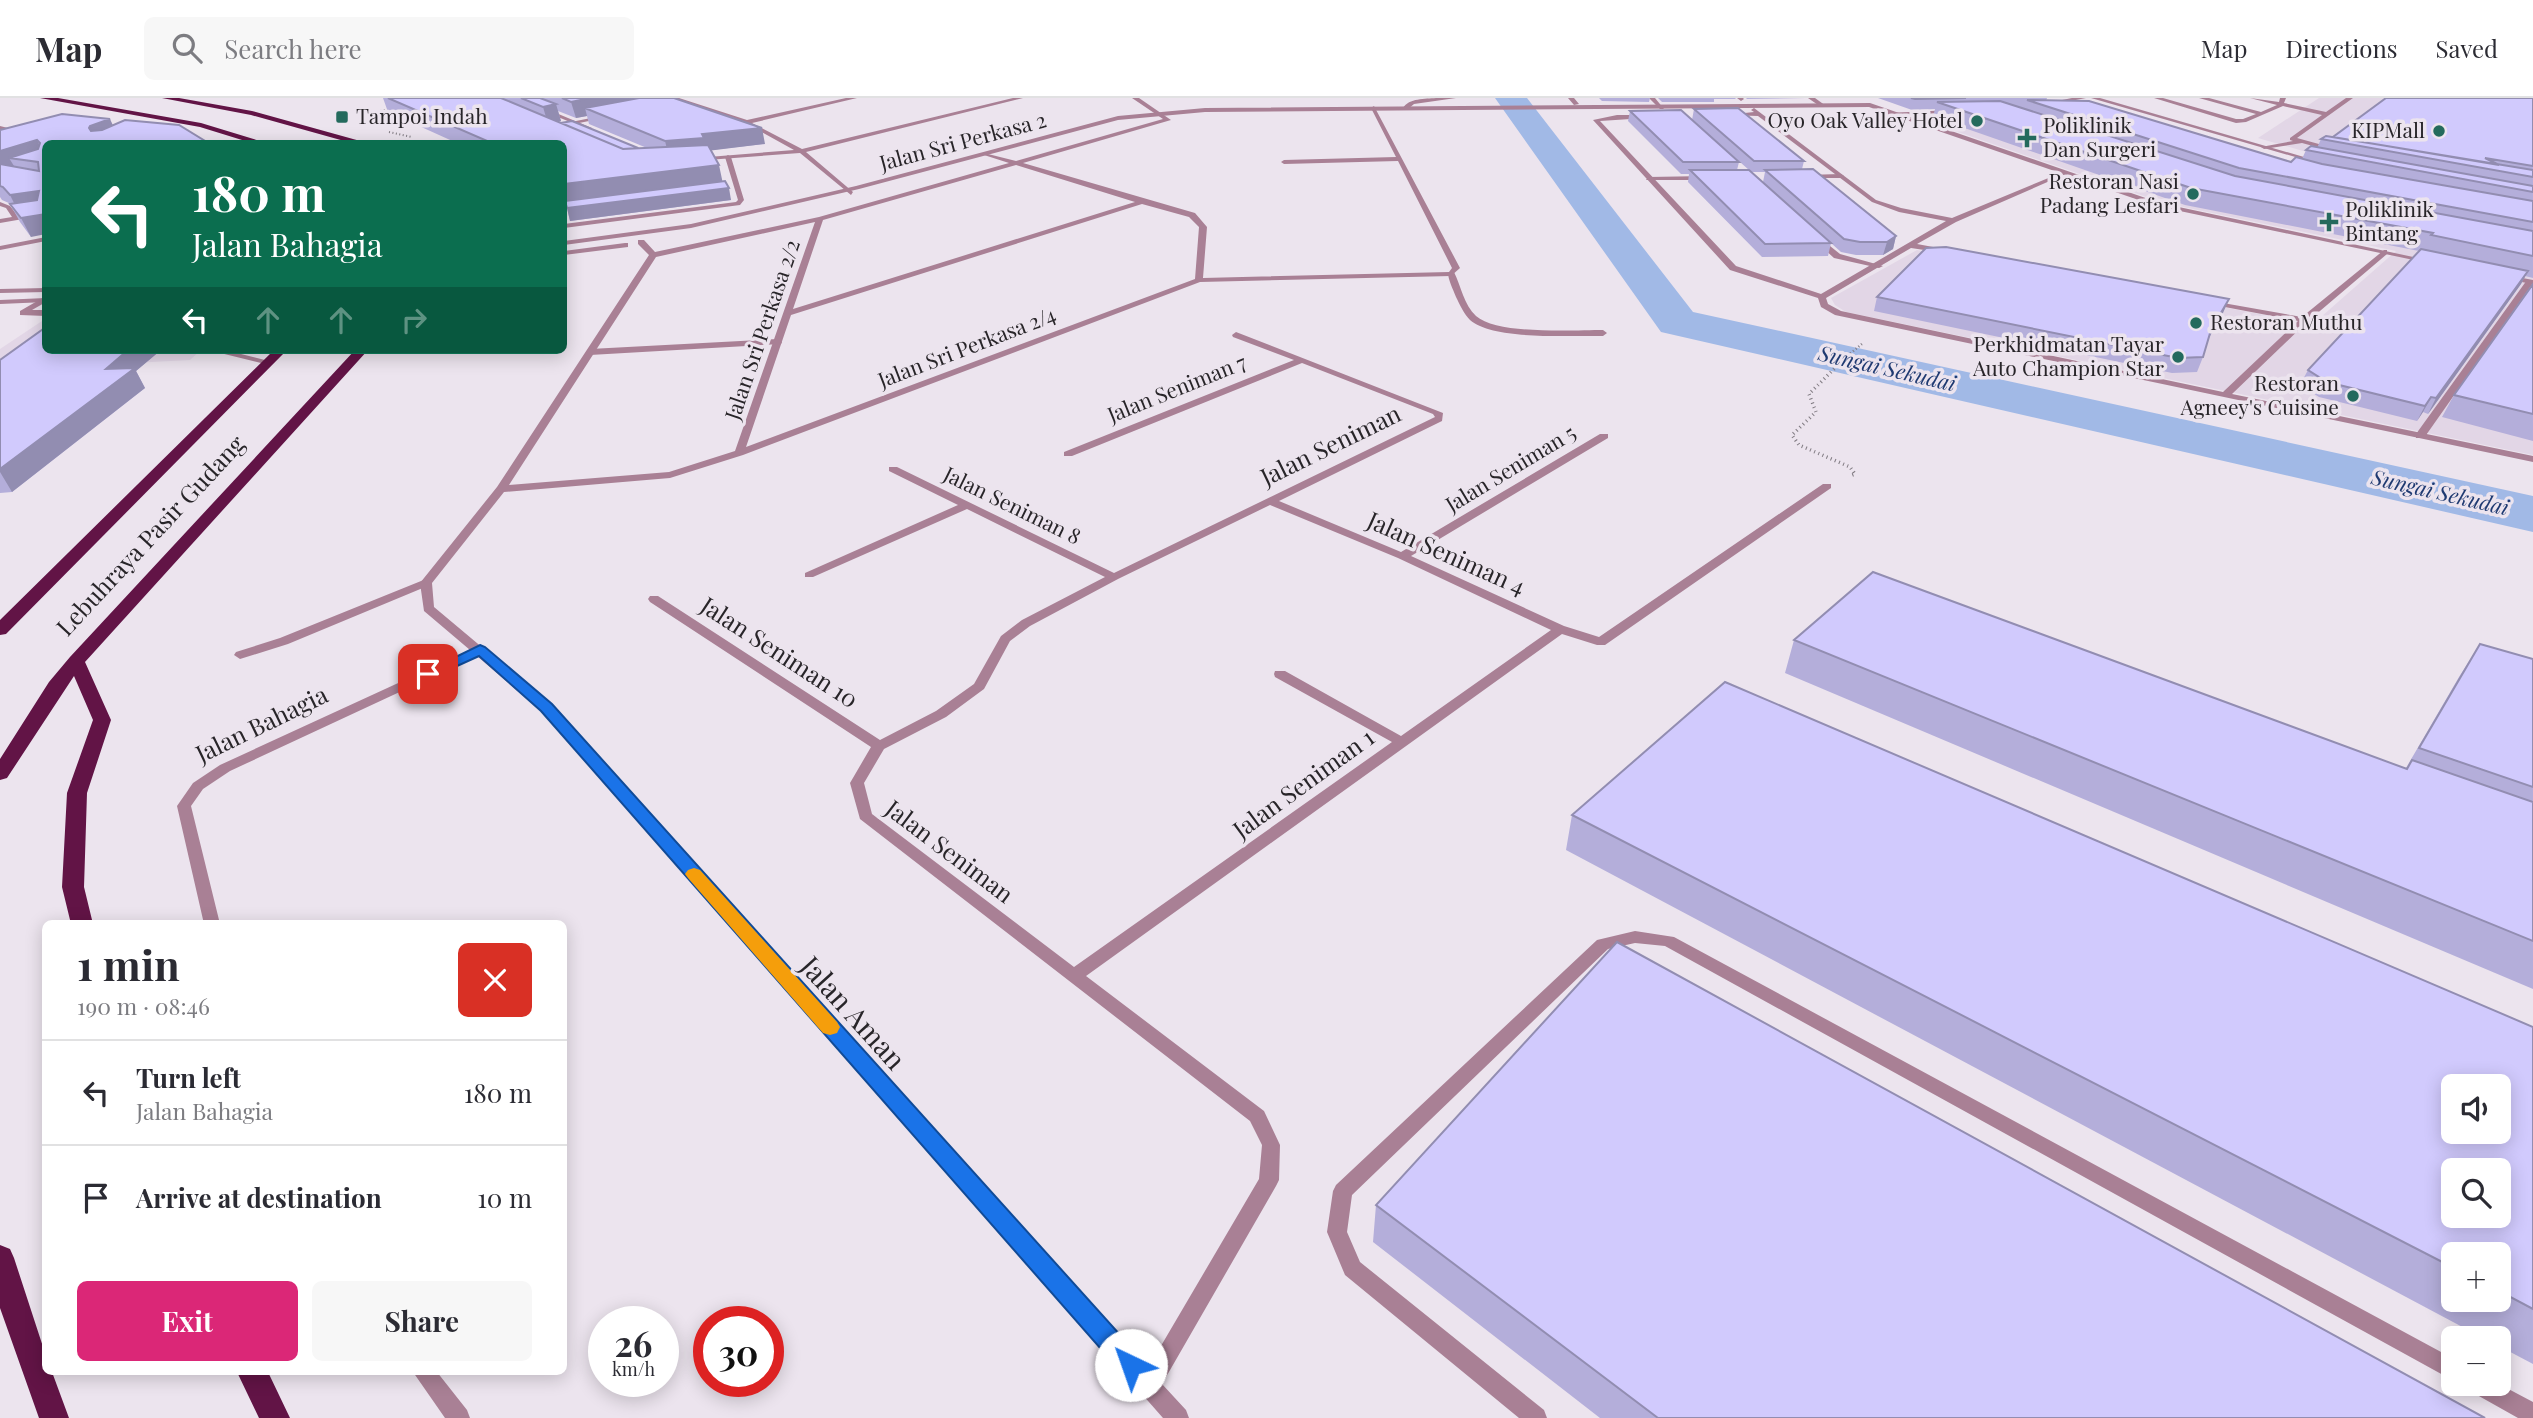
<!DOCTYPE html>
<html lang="en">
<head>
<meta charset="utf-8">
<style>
  body { margin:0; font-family:"Playfair Display",serif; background:#f7f7f7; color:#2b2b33; height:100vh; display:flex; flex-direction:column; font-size:26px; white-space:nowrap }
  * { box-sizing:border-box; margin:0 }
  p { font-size:23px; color:#7c7c81 }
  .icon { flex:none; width:38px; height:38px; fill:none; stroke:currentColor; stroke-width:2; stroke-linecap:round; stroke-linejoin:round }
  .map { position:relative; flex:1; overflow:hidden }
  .side { position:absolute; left:42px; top:822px; width:525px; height:455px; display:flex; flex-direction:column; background:#fff; border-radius:10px; box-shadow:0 4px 18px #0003 }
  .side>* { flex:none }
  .top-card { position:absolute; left:42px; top:42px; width:525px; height:214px; border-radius:10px; box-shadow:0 4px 18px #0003; background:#0b6e4f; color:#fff; overflow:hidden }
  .buttons { position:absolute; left:2441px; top:976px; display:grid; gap:14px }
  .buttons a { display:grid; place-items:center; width:70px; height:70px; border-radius:10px; background:#fff; box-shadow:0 4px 18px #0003; font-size:35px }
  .speed { position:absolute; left:588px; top:1208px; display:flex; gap:14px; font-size:35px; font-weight:700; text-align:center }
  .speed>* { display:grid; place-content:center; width:91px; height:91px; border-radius:50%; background:#fff; box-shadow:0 4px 18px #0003; line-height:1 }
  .speed small { font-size:18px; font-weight:400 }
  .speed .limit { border:10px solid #d22; background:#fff; color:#111 }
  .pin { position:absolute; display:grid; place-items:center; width:60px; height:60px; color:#fff; margin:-30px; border-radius:14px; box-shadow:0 4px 10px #0006 }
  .me { position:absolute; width:77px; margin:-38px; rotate:318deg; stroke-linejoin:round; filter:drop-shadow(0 0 5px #0008) }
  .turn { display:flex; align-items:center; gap:24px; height:147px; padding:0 35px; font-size:32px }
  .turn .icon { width:91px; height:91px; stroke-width:2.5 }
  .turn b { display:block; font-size:49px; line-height:60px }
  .lanes { display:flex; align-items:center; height:66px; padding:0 35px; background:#0003; justify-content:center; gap:35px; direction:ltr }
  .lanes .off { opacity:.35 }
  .round { display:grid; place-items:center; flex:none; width:74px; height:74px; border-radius:10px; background:#f7f7f7 }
  .summary { display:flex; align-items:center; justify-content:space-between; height:119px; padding:0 35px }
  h1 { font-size:42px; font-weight:700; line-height:52px }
  .primary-button { display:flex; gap:14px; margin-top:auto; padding:14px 35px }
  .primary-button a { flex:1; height:80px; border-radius:10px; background:#db2777; color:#fff; font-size:28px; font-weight:700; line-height:80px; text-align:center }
  .primary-button a+a { background:#f7f7f7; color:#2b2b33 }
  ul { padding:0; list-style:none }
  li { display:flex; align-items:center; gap:21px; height:105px; padding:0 35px; border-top:2px solid #e1e1e2 }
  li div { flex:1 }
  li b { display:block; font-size:26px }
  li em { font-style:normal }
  header { display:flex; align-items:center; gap:42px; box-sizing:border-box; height:98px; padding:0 35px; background:#fff; border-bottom:2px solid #e1e1e2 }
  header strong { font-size:33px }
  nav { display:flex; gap:38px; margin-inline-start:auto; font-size:24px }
  .search { width:490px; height:63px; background:#f7f7f7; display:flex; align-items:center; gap:18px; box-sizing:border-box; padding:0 24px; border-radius:10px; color:#7c7c81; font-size:26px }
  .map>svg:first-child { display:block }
</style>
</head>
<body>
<header>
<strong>Map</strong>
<div class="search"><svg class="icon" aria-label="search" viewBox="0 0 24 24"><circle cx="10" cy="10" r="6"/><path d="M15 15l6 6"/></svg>Search here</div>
<nav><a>Map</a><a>Directions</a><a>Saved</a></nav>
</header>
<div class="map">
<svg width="2533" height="1320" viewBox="0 0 2533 1320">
  <rect width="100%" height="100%" fill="#ece4ee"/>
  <path fill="#e2d6e6" d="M2319,0H2533V95L2303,53L2258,40Z
    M2073,12L2284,74L2533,120V357L1846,214L1835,207L1831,200L1917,152L2313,226L2396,153L2164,105L1906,16Z
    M45,221L46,252H201L190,262L0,272V251Z"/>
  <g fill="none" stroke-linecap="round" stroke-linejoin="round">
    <path fill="#a1b9e6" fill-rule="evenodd" d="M1495,0H1527L1693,214L2533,398V434L1661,234Z"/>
    <path stroke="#807b82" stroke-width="2" stroke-dasharray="1 2.5" stroke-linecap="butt" d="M360,18L393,10
      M389,34L412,39"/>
    <path stroke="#807b82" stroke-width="2.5" stroke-dasharray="1 2.5" stroke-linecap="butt" d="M1845,260L1863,245"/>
    <path stroke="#807b82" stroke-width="3.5" stroke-dasharray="1 3.5" stroke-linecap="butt" d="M1847,258L1809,296L1816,314L1792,337L1799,347L1850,369L1855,376L1850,378"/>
    <path fill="#a98095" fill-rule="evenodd" d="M1436,0H1456L1414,6L1408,11L1403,10C1409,0 1425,1 1436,0Z
      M1649,0H1655L1664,11H1660Z
      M1808,0H1815L1826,8L1821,9Z
      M2154,0H2163L2236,21H2243L2256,16L2199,0H2209L2261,14L2277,7L2250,0L2279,4L2280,0H2286L2284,5L2326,14L2346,0H2353L2297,40L2337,51L2335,54L2302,45L2264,51L2261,49L2293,43L2290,42V40L2322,17L2283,8L2246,24L2236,25Z
      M606,17L604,20L559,29L556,27Z
      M0,28L20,33L16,38L0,43V39L13,34L0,32Z
      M728,57L731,59L744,102L740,107L564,130V126L736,104L738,102L725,59Z
      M1804,77L1841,76L1844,78L1841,80H1802Z
      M1648,79L1707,78L1710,80L1707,82H1646Z
      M0,104L10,108L18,118L46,113V117L0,125V121L12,119L6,110L0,108Z
      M1815,136L1840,156L1883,168L1879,170L1834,160L1812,140L1811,138Z
      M46,139V143L0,152V148Z
      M1448,174H1454C1461,188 1464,207 1476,218C1497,237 1574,232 1603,232L1607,235L1603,238C1572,237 1494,243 1470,222C1464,216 1460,207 1456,199C1453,191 1448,182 1448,174Z
      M2527,182H2533V185L2424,340H2416V336Z
      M46,198V204L32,212H46V218L20,217V213Z
      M778,241L782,244L781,246L590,257L586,254L590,251Z
      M208,252H225L273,264L269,267Z
      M426,481L430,483V487L288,546L240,561L234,557L236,554L280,540Z
      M1635,833L1674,839L2454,1261V1283L1665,848L1635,845L1608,851L1352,1097L1347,1134L1360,1164L1544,1312L1547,1320H1519L1345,1177L1327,1134L1333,1093L1336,1087L1597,842Z
      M2467,1286H2499L2533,1304V1320H2518L2470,1293Z"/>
    <path fill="#a98095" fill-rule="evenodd" d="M512,0H520L592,30L587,31Z
      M670,0H679L747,22L846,0H857L752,25L802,51L1013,0H1023L806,54L853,94L851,97L800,55L694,63L696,60L794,52L745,25Z
      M1132,0H1139L1171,22L1023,65L1195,115L1207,129L1203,180L1449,174L1452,170L1398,63L1284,66L1281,64L1284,62L1396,59L1371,10L1374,8L1460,170L1451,178L1200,184L743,357L670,380L504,394L432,485L434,509L551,607L1148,1270L1259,1081L1262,1047L1250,1023L860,721L850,685L871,649L650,504L648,501L650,498H658L880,642L936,613L974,586L1001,538L1022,522L1105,479L967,411L813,479H805V475L958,407L889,373V369H897L1114,475L1435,319L1433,316L1302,265L1072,358H1064V354L1294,262L1233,239L1232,237L1236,234L1443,315L1442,323L1279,403L1401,454L1600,336H1608V340L1411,458L1564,528L1599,539L1823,386H1831V390L1605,547H1597L1562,536L1086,878L1264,1013L1280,1047L1279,1082L1276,1088L1162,1286L1186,1312L1189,1320H1163L541,613L477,558L230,673L203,691L191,708L220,826H204L177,708L193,685L220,667L470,552L424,513L420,485L497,389L649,157L638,146V142H644L655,154L819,119L1009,65L984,57V55L1016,63L1163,21ZM1016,67L1135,104L793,211L823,122ZM1142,106L1189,119L1199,129L1195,181L746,349L791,217ZM815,124L735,353L669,374L509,387L656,159ZM1270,407L1398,460L1551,532L1401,638L1285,573H1275L1274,576L1275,579L1392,644L1074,869L872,716L864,685L884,651L946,619L984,591L1010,543L1030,528L1118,481Z
      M1568,0H1574L1579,6L1574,7Z
      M1737,0H1743L1744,1L1741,3Z
      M2072,0H2086L2050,7L2047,5Z
      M2091,0H2100L2321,64L2316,65Z
      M1754,10L1876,102L1901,110L1952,120L2063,74L2068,75L1956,124L1917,146L1944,151V155L1911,150L1826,200L1828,206L1841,213L2223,294L2298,223L2209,206L2205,204L2206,202L2302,219L2384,152H2387V156L2307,224L2232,296L2533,358V364L1835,217L1821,209L1818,200L1730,172L1593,22L1617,17H1648L1646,20L1600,23L1736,168L1821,196L1946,123L1899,114L1872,104L1758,18L1726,17L1754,14L1751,12Z
      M1953,12L1951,15L1889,17L1886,15Z
      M46,190V194L0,195V191Z
      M46,200V204L0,206V202Z
      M413,1274H437L467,1312L470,1320H445Z"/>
    <path fill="#a98095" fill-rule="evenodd" d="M1870,5L2160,105L2432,163L2428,165L2156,108L1869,9L1205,14L1118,22L859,91L691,130L564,147V143L691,126L856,88L1118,18L1205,10Z
      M625,145H628V149L564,157V153Z
      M2507,177L2533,182V186L2504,181L2503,179Z"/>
    <path fill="#621446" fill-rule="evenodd" d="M40,0H58L201,25L270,46H255L200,29Z
      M162,0H179L252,13L371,46H355L251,17Z
      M274,252H287L6,536L0,537V522Z
      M355,252H368L85,564L111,622L87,695L84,789L93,826H71L62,789L67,695L93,622L74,578L7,680L0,682V661L49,584L70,559Z
      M0,1147L10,1151L14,1160L46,1258V1274H52L69,1320H39L0,1210Z
      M237,1274H268L290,1320H259Z"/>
  </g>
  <path fill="#b4aeda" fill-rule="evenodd" d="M383,0H674L765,46L711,52L722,83L731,102L570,123L565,101L564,46H459L388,14ZM558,13L576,20L587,18L589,26L647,50H638L561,25L558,24L561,23Z
    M1599,0H1650L1649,4L1602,3Z
    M1658,0H1736L1735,1H1714V4H1662Z
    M1746,0H1806L1747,1Z
    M1878,0H2047L2046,3L2291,64L2302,61L2306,52L2317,50L2321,41L2533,0V180L2525,178L2521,186L2428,316L2423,314L2417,323L2319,299L2300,287L2308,272L2419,153L2185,107L1933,19L1935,11L1912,12Z
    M1694,11L1804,63L1802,71L1896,138L1893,151L1883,157H1856L1841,154L1763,84L1765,74H1752L1831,145L1828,158L1762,159L1688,84L1689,76H1681L1628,23L1630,13L1692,22ZM1698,27L1749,72H1737L1739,64Z
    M62,16L31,139L20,124L10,106H11L2,102L0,99V32Z
    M2533,186V343L2442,319L2454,297Z
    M1877,199L2223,215L2209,240L2203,259L2197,274L2172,275L1874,213Z
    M46,252H161L136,273L145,290L12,394L0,395V262Z
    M1794,542L2406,670L2459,579L2480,546L2533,561V891L1785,575Z
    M1572,717L2533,929V1266L2499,1248V1241H2485L1566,752ZM2454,1157H2499V1202H2454Z
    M1376,1107L2485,1320H1600L1373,1144Z"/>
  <path fill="#928db1" d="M590,0H648L585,10L587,18L576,20L571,4Z
    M556,6L561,23L548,26L543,9Z
    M110,21L117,36L98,44L89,30L90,28Z
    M762,30L765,46L707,53L669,59L665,43L702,36Z
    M37,42L45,58L9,60L14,68L0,72V53Z
    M719,67L723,86L567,106L565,101H564V86Z
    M729,90L731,102L570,123L567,110Z
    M39,93L46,107L19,115L10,97Z
    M46,116V136L31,139L21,120Z
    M1896,138L1893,151L1883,157L1887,144Z
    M2528,173L2521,186L2428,316L2436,300Z
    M2229,201L2223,215L2205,246L2211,232Z
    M128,252H161L136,273L145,290L12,394L0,374V371L106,271Z
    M2431,299L2423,314L2417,323L2425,308Z"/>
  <path fill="#d1cafd" stroke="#928db1" stroke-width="2" fill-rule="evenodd" d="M388,0H501L623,51L708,47L719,67L564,86V46H494Z
    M521,0H540L556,6L543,9Z
    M562,0H590L571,4Z
    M639,0H674L762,30L702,36L704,40L665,43L585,10Z
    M1911,0H1966L1915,1Z
    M2386,0H2533V68L2485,60L2499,67L2333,39Z
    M2027,2L2089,3L2291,64L2296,59L2322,66L2533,103V124L2239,70Z
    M2000,3L2235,78L2533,133V158L2431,137L2433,135L2191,90L1937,4Z
    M1738,10L1804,63H1754L1694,11Z
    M1681,12L1739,64H1683L1630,13Z
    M62,16L110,21L90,28L89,30L91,33L102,32L125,22L179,27L210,46H46V116L21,120L10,106L37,102L39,93L10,97L3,89L0,88V66L39,73L38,64L9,60L38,51L40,45L37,42L0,53V32Z
    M572,23L638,50L623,51L561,25Z
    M2326,38L2533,72V79L2321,41Z
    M2311,48L2533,88V94L2306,52Z
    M1813,71L1896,138L1887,144H1860L1844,141L1765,72Z
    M1690,72H1749L1831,145L1765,146Z
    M725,83L729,90L567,110L565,103Z
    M1946,149L2229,201L2211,232L2203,259L2178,260L1877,199L1926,150Z
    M2421,151L2528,173L2436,300L2431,299L2425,308L2327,284L2308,272Z
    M2533,186V316L2454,297Z
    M46,229V252H128L106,271L135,270L0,371V262Z
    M1873,474L2407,671L2412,662L2533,704V843L1794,542Z
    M2480,546L2533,561V689L2419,650Z
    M1725,584L2533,929V1211L2499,1193V1157H2454V1170L1572,717ZM2454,989H2499V1034H2454ZM2454,1073H2499V1118H2454Z
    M1617,844L2485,1320H1658L1376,1107Z"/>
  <path fill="#1a73e8" stroke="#114b97" stroke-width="2" d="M480,547L485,549L552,606L1140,1259L1143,1267L1140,1275L1131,1279L1122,1275L541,613L479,558L433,579H423L421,576Z"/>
  <path fill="#f59e0b" d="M694,770L700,772L837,924L840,929L837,935L830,937L823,935L688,780L685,776L688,772Z"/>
  <g fill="#246a5d" stroke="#ece4ee" stroke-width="2.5">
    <rect x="335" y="12" width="14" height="14" rx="3.5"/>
    <circle cx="1977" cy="23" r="7"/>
    <circle cx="2439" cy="33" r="7"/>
    <path d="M2023.5 29.5h7v7h7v7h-7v7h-7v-7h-7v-7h7z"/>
    <circle cx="2193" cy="96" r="7"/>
    <path d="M2325.5 113.5h7v7h7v7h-7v7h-7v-7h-7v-7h7z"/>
    <circle cx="2196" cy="225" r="7"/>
    <circle cx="2178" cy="259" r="7"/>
    <circle cx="2353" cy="298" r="7"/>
  </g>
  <g text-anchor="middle" stroke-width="7" stroke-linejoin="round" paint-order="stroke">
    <g font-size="21" fill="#282529" stroke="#ece4ee" text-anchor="end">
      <text x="356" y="26" text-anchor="start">Tampoi Indah</text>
      <text x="1963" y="30">Oyo Oak Valley Hotel</text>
      <text x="2043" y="35" text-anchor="start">Poliklinik<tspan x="2043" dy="24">Dan Surgeri</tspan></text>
      <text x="2425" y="40">KIPMall</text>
      <text x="2179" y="91">Restoran Nasi<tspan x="2179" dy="24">Padang Lesfari</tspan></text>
      <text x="2345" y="119" text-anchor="start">Poliklinik<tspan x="2345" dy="24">Bintang</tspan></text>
      <text x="2210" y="232" text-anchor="start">Restoran Muthu</text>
      <text x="2164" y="254">Perkhidmatan Tayar<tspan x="2164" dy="24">Auto Champion Star</tspan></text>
      <text x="2339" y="293">Restoran<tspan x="2339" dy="24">Agneey's Cuisine</tspan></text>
    </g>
    <g font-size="21" fill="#282529" stroke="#ece4ee">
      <text transform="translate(963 44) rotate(-15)" y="7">Jalan Sri Perkasa 2</text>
      <text transform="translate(763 232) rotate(-71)" y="7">Jalan Sri Perkasa 2/2</text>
      <text transform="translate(967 250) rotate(-21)" y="7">Jalan Sri Perkasa 2/4</text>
      <text transform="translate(1177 291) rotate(-22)" y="7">Jalan Seniman 7</text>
      <text transform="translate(1511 371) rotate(-31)" y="7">Jalan Seniman 5</text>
      <text transform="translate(1012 408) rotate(26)" y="7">Jalan Seniman 8</text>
    </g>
    <g font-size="21" font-style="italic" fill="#1f3a71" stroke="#ece4ee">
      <text transform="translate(1887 271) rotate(13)" y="7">Sungai Sekudai</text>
      <text transform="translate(2440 395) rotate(13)" y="7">Sungai Sekudai</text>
    </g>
    <g font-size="24" fill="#282529" stroke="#ece4ee">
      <text transform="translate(1331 348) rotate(-26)" y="8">Jalan Seniman</text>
      <text transform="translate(151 438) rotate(-47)" y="8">Lebuhraya Pasir Gudang</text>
      <text transform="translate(1446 456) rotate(24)" y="8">Jalan Seniman 4</text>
      <text transform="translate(779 555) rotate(33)" y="8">Jalan Seniman 10</text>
      <text transform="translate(262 627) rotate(-26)" y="8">Jalan Bahagia</text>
      <text transform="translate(1304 686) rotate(-36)" y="8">Jalan Seniman 1</text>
      <text transform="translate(949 754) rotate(37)" y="8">Jalan Seniman</text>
    </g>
    <g font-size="28" fill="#282529" stroke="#ece4ee">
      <text transform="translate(853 915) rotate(48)" y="10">Jalan Aman</text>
    </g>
  </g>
</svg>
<div class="buttons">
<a><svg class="icon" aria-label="sound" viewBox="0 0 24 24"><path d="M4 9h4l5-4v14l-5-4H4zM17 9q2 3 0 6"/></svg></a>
<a><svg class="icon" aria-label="search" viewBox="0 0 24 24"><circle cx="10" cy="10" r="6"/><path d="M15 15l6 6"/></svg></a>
<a>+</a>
<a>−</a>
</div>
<div class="speed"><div>26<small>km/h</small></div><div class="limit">30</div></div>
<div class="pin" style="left:428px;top:576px;background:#d93025"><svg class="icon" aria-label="arrive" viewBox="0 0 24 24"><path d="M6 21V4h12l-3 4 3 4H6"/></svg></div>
<svg class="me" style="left:1131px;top:1267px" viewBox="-20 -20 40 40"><circle r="19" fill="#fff"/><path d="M0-13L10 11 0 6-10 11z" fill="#1a73e8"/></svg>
<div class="top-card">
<div class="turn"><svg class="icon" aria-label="left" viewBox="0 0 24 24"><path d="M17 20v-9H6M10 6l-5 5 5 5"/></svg><div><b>180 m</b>Jalan Bahagia</div></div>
<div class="lanes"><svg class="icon" aria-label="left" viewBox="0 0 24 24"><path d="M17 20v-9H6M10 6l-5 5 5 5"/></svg><svg class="icon off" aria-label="ahead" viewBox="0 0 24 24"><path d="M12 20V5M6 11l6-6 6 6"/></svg><svg class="icon off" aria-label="ahead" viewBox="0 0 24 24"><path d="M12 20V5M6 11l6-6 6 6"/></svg><svg class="icon off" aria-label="right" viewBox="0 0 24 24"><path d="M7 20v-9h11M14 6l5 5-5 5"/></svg></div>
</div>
<section class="side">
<div class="summary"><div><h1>1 min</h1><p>190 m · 08:46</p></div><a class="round" style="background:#d93025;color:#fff"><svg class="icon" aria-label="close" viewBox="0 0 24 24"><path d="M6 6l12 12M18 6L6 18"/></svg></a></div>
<ul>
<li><svg class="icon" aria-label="left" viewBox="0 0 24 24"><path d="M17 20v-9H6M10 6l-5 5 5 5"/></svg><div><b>Turn left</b><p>Jalan Bahagia</p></div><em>180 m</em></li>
<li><svg class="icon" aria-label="arrive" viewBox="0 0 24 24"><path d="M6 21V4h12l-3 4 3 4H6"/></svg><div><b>Arrive at destination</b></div><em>10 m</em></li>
</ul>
<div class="primary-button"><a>Exit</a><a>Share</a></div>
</section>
</div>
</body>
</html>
